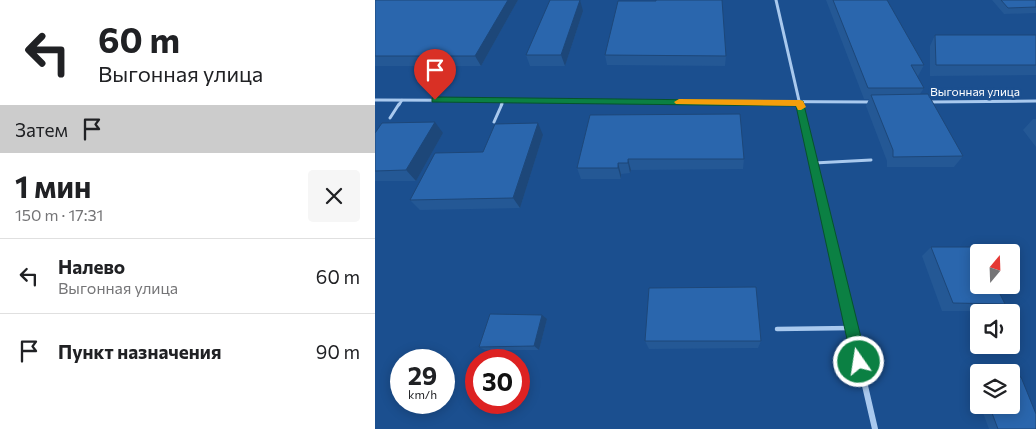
<!DOCTYPE html>
<html lang="ru">
<head>
<meta charset="utf-8">
<style>
  body { margin:0; font-family:Commissioner,sans-serif; background:#f6f6f6; color:#202124; height:100vh; display:flex; flex-direction:column; font-size:19px; white-space:nowrap }
  * { box-sizing:border-box; margin:0 }
  p { font-size:16px; color:#757577 }
  .icon { flex:none; width:28px; height:28px; fill:none; stroke:currentColor; stroke-width:2; stroke-linecap:round; stroke-linejoin:round }
  .map { position:relative; flex:1; overflow:hidden }
  .details { display:flex; flex-direction:column; background:#fff; width:375px }
  .details>* { flex:none }
  .hud { background:#fff; color:#202124; overflow:hidden }
  .needle { width:32px; rotate:19deg }
  .fabs { position:absolute; left:595px; top:244px; display:grid; gap:10px }
  .fabs a { display:grid; place-items:center; width:50px; height:50px; border-radius:5px; background:#fff; box-shadow:0 2px 12px #0003; font-size:25px }
  .speed { position:absolute; left:15px; top:349px; display:flex; gap:10px; font-size:25px; font-weight:700; text-align:center }
  .speed>* { display:grid; place-content:center; width:65px; height:65px; border-radius:50%; background:#fff; box-shadow:0 2px 12px #0003; line-height:1 }
  .speed small { font-size:12px; font-weight:400 }
  .speed .limit { border:8px solid #d22; background:#fff; color:#111 }
  .pin { position:absolute; display:grid; place-items:center; width:42px; height:42px; color:#fff; margin:-51px -21px; border-radius:50% 50% 50% 0; rotate:-45deg; box-shadow:0 0 5px #0007 }
  .pin .icon { rotate:45deg }
  .me { position:absolute; width:55px; margin:-28px; rotate:347deg; stroke-linejoin:round; filter:drop-shadow(0 0 4px #0008) }
  .turn { display:flex; align-items:center; gap:18px; height:105px; padding:0 15px; font-size:22px }
  .turn .icon { width:65px; height:65px; stroke-width:2.5 }
  .turn b { display:block; font-size:35px; line-height:42px }
  .then { display:flex; align-items:center; height:48px; padding:0 15px; background:#0003; gap:10px; font-size:19px }
  .round { display:grid; place-items:center; flex:none; width:52px; height:52px; border-radius:5px; background:#f6f6f6 }
  .summary { display:flex; align-items:center; justify-content:space-between; height:85px; padding:0 15px }
  h1 { font-size:30px; font-weight:700; line-height:38px }
  ul { padding:0; list-style:none }
  li { display:flex; align-items:center; gap:15px; height:75px; padding:0 15px; border-top:1px solid #e0e0e0 }
  li div { flex:1 }
  li b { display:block; font-size:19px }
  li em { font-style:normal }
  main { display:flex; flex:1; min-height:0 }
  .map>svg:first-child { display:block }
</style>
</head>
<body>
<main>
<section class="details">
<div class="hud">
<div class="turn"><svg class="icon" aria-label="left" viewBox="0 0 24 24"><path d="M17 20v-9H6M10 6l-5 5 5 5"/></svg><div><b>60 m</b>Выгонная улица</div></div>
<div class="then">Затем<svg class="icon" aria-label="arrive" viewBox="0 0 24 24"><path d="M6 21V4h12l-3 4 3 4H6"/></svg></div>
</div>
<div class="summary"><div><h1>1 мин</h1><p>150 m · 17:31</p></div><a class="round"><svg class="icon" aria-label="close" viewBox="0 0 24 24"><path d="M6 6l12 12M18 6L6 18"/></svg></a></div>
<ul>
<li><svg class="icon" aria-label="left" viewBox="0 0 24 24"><path d="M17 20v-9H6M10 6l-5 5 5 5"/></svg><div><b>Налево</b><p>Выгонная улица</p></div><em>60 m</em></li>
<li><svg class="icon" aria-label="arrive" viewBox="0 0 24 24"><path d="M6 21V4h12l-3 4 3 4H6"/></svg><div><b>Пункт назначения</b></div><em>90 m</em></li>
</ul>
</section>
<div class="map">
<svg width="661" height="429" viewBox="0 0 661 429">
  <rect width="100%" height="100%" fill="#1b4f8f"/>
  <g fill="none" stroke-linecap="round" stroke-linejoin="round">
    <path stroke="#a9c9ee" stroke-width="2.5" d="M24,105L27,100
      M126,105L128,101"/>
    <path stroke="#a9c9ee" stroke-width="3" d="M15,118L24,104
      M119,122L127,104
      M439,163L496,160"/>
    <path stroke="#a9c9ee" stroke-width="4.5" d="M402,329L477,328"/>
    <path stroke="#a9c9ee" stroke-width="3" d="M401,0L425,105
      M0,100L499,102
      M553,102L661,101"/>
    <path stroke="#a9c9ee" stroke-width="4.5" d="M425,104L457,244"/>
    <path stroke="#a9c9ee" stroke-width="6" d="M457,243L500,429"/>
  </g>
  <path fill="#245895" d="M0,0H143L106,66H0Z
    M451,0H512L549,65L543,76H542L549,88L545,94L588,156L579,167H512V161L491,106L494,99H489Z
    M617,0H661V13L629,14Z
    M208,11L190,66H155L151,55Z
    M560,35H661V75L555,76V46Z
    M230,55L351,56L350,66L232,65Z
    M215,115L369,159L368,169L256,170L255,173L246,174V179H206L202,168Z
    M658,119H661V147L648,130Z
    M0,133H68L41,181H0Z
    M168,135L145,208L45,210L35,200L108,152Z
    M556,247L643,286L630,294H625L630,304L617,311H567L547,256Z
    M172,319L164,350H110L104,347Z
    M270,341H386L383,348L274,349Z
    M603,376H604V402L596,379Z
    M605,405H636L661,429H614Z"/>
  <path fill="#1d4779" d="M133,0H143L106,66L100,56Z
    M205,0L208,11L190,66L186,55Z
    M60,122L68,133L41,181L31,170Z
    M163,123L168,135L145,208L138,198Z
    M253,159L256,170L255,173L253,163Z
    M243,163L246,174V179L243,168Z
    M167,315L172,319L164,350L159,346Z"/>
  <path fill="#2a66ad" stroke="#1d4779" d="M0,0H133L100,56H0Z
    M175,0H205L186,55H151Z
    M281,0H347L351,56L230,55L243,1H281Z
    M458,0H512L549,65H536L549,88H493Z
    M626,0H661V7L633,8Z
    M560,35H661V65H561Z
    M553,94L588,156L518,157V150L496,95Z
    M365,114L369,159H253V163H243V168H202L215,115Z
    M60,122L31,170L0,171V133L7,123Z
    M163,123L138,198L35,200L60,153L108,152L120,124Z
    M556,247H623L626,252H604V285H636V273L643,286H621L630,304L578,303Z
    M381,287L386,341H270L274,288Z
    M115,314L167,315L159,346L104,347Z
    M636,377H646L661,414V429H623L614,405H636Z"/>
  <path fill="#0b8043" stroke="#07532c" d="M60,97L428,101L492,362L490,367L484,369L479,367L477,362L421,106L57,102V98Z"/>
  <path fill="#f59e0b" d="M304,99L425,100L428,101L431,107L426,110H423L421,106L301,104L299,102Z"/>
  <g text-anchor="middle" stroke-width="5" stroke-linejoin="round" paint-order="stroke">
    <g font-size="12" fill="#fff" stroke="#1b4f8f">
      <text x="600" y="96">Выгонная улица</text>
    </g>
  </g>
</svg>
<div class="fabs">
<a><svg class="needle" viewBox="-14 -14 28 28"><path d="M0-13l5 13h-10z" fill="#e53935"/><path d="M0 13l5-13h-10z" fill="#757577"/></svg></a>
<a><svg class="icon" aria-label="sound" viewBox="0 0 24 24"><path d="M4 9h4l5-4v14l-5-4H4zM17 9q2 3 0 6"/></svg></a>
<a><svg class="icon" aria-label="layers" viewBox="0 0 24 24"><path d="M12 4l9 5-9 5-9-5zM3 14l9 5 9-5"/></svg></a>
</div>
<div class="speed"><div>29<small>km/h</small></div><div class="limit">30</div></div>
<div class="pin" style="left:60px;top:100px;background:#d93025"><svg class="icon" aria-label="arrive" viewBox="0 0 24 24"><path d="M6 21V4h12l-3 4 3 4H6"/></svg></div>
<svg class="me" style="left:484px;top:362px" viewBox="-20 -20 40 40"><circle r="17" fill="#0b8043" stroke="#fff" stroke-width="3"/><path d="M0-11L8 9 0 5-8 9z" fill="#fff"/></svg>
</div>
</main>
</body>
</html>
